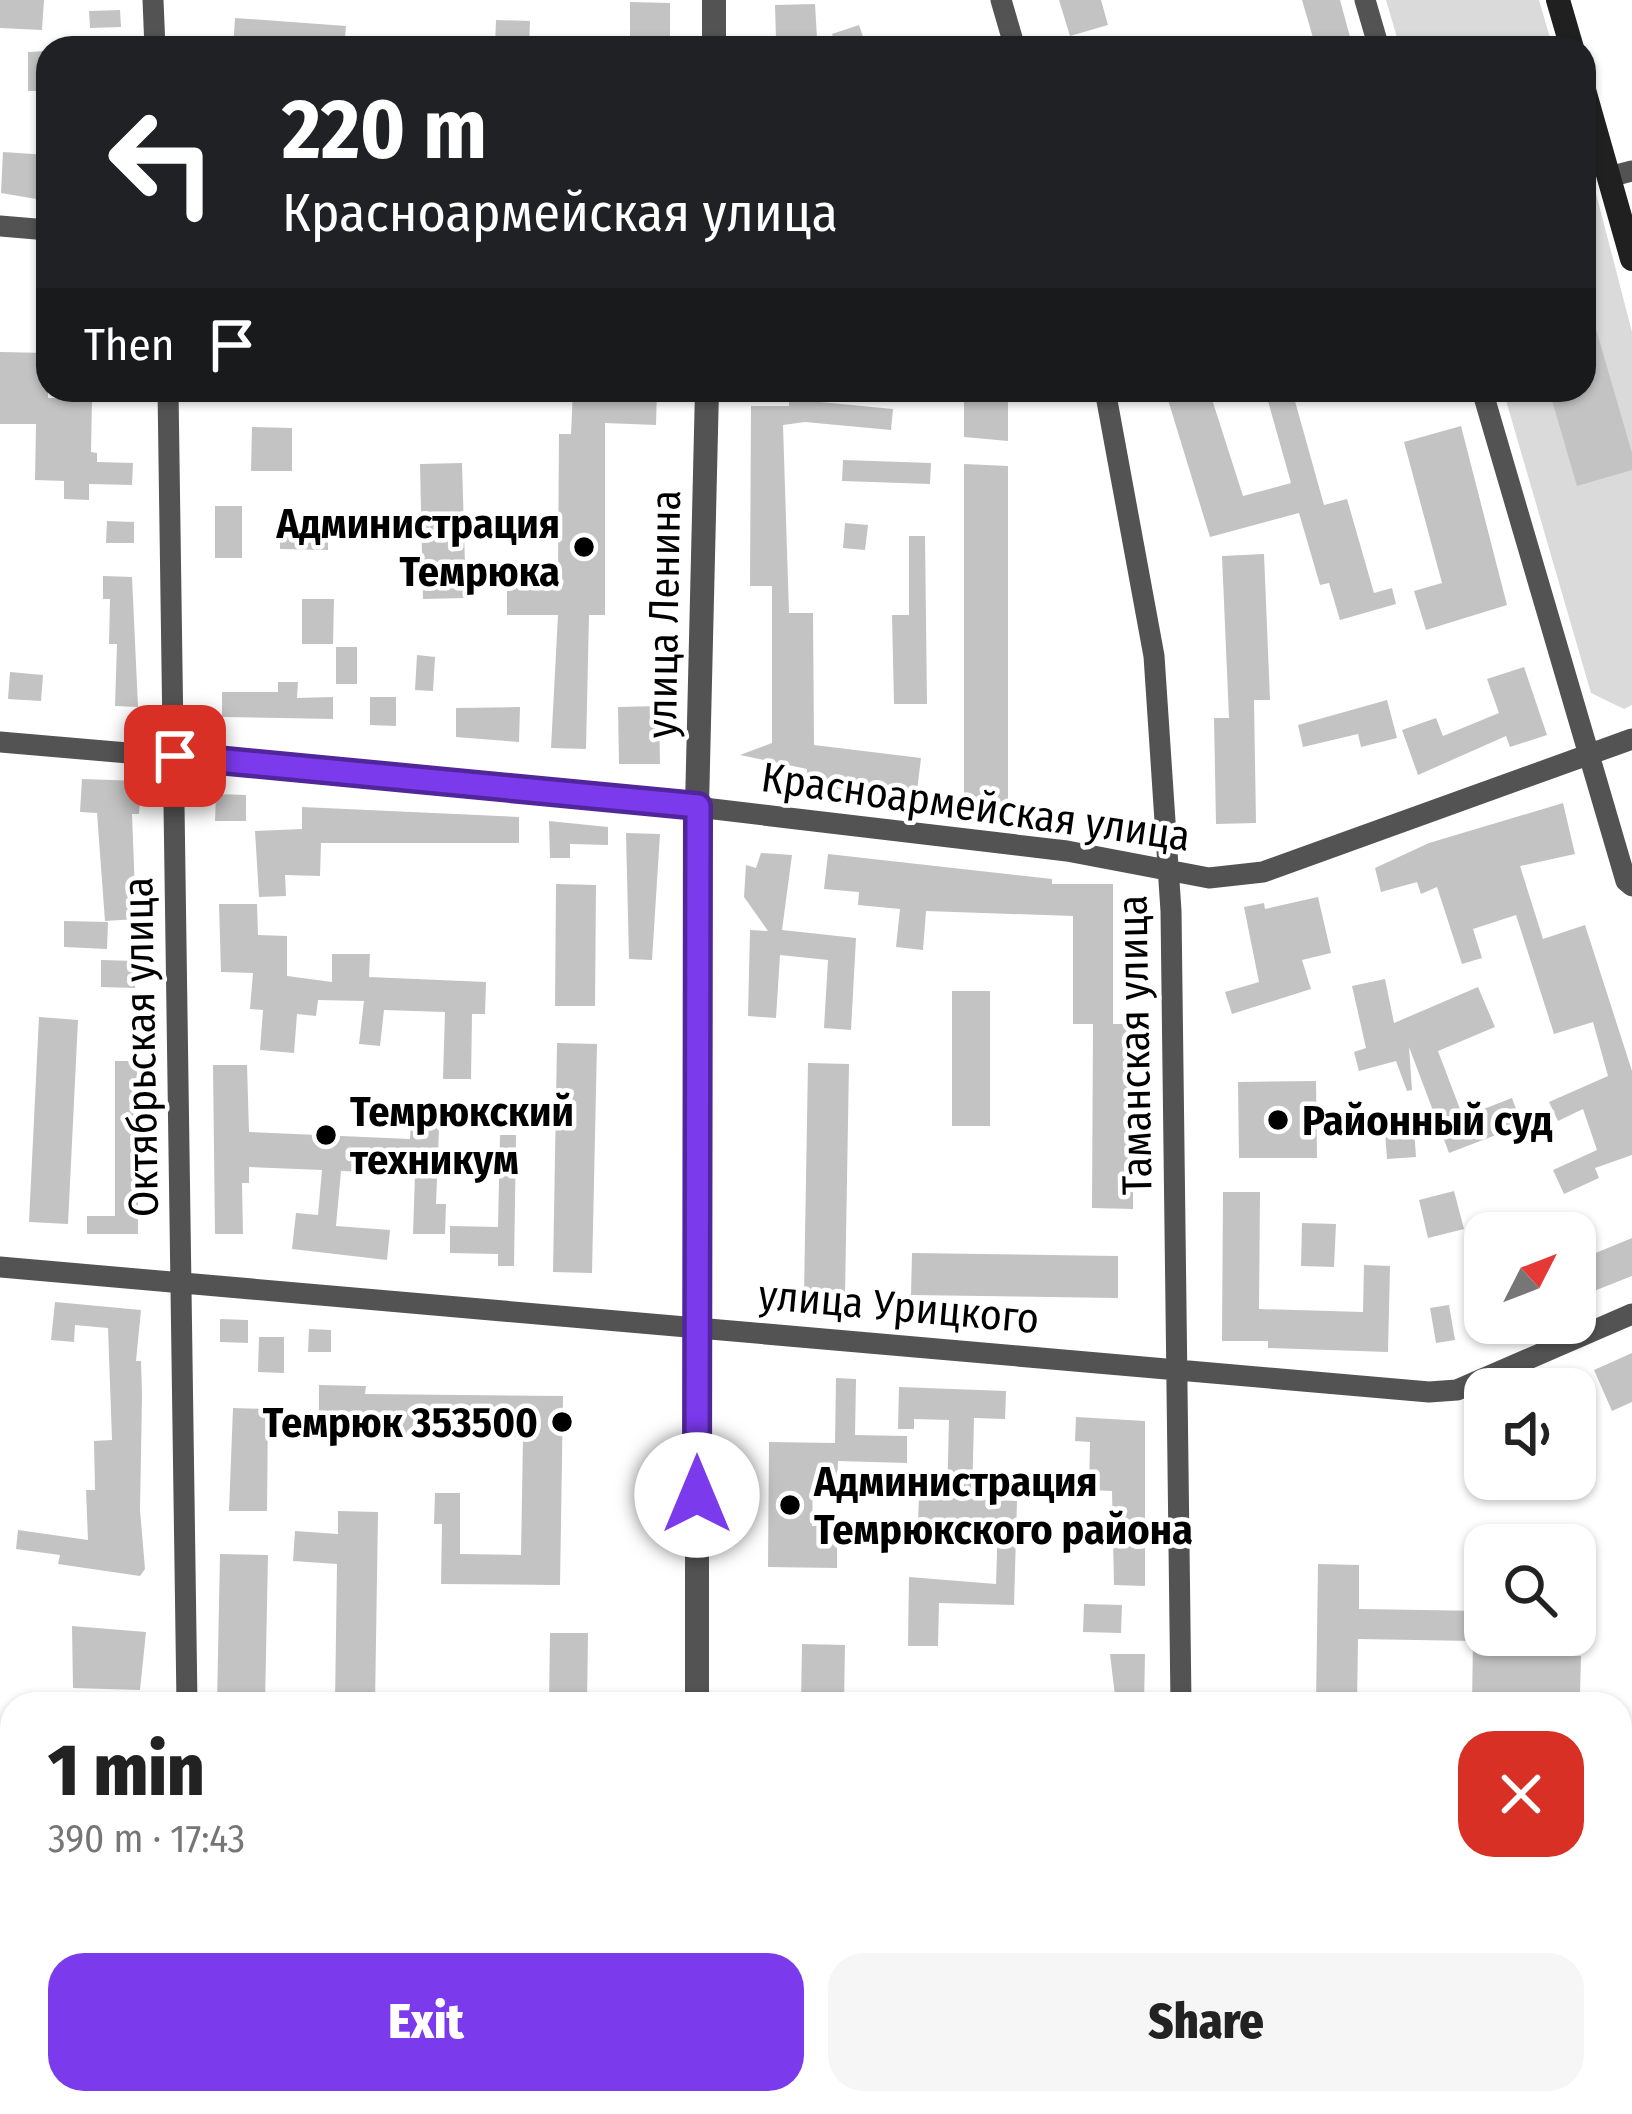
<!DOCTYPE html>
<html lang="en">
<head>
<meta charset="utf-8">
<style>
  body { margin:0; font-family:"Fira Sans Condensed",sans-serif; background:#f6f6f6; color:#222; height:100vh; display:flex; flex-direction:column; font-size:45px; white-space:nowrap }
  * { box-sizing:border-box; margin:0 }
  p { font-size:39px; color:#767676 }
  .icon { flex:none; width:66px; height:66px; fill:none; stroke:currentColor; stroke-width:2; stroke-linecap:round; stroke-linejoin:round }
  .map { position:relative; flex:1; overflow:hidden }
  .side { position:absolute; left:0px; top:1692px; width:1632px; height:423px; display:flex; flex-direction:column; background:#fff; border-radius:36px 36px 0 0; box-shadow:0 3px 9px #0004 }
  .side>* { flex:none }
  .guide { position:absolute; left:36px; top:36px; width:1560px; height:366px; border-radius:36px; box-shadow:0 3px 9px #0004; background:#202124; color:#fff; overflow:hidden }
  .needle { width:78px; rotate:48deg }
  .tools { position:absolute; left:1464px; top:1212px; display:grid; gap:24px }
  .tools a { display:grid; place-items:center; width:132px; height:132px; border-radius:24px; background:#fff; box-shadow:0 3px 9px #0004; font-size:60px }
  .pin { position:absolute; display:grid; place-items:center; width:102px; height:102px; color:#fff; margin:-51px; border-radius:24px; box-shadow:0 6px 18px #0006 }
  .me { position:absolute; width:132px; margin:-66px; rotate:0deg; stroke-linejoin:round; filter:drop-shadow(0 0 9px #0008) }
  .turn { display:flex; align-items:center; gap:42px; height:252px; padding:0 48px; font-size:54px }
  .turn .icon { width:156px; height:156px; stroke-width:2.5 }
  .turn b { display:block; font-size:84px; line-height:102px }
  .then { display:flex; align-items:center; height:114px; padding:0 48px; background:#0003; gap:24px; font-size:45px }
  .round { display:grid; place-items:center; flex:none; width:126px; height:126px; border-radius:36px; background:#f6f6f6 }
  .overview { display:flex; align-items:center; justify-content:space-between; height:204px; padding:0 48px }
  h1 { font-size:72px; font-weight:800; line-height:90px }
  .button { display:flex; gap:24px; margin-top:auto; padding:24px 48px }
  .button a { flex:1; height:138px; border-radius:36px; background:#7c3aed; color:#fff; font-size:48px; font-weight:800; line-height:138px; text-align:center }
  .button a+a { background:#f6f6f6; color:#222 }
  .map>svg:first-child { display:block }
</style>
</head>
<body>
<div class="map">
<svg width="1632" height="2114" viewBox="0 0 1632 2114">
  <rect width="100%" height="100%" fill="#fff"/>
  <path fill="#dadada" d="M1386,0H1539L1553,48H1400Z
    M1584,147L1632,332V705L1624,709L1591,693L1503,390H1584Z"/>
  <path fill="#c3c3c3" d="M0,0H44L42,30L0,28Z
    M1059,0H1101L1108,25L1070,36Z
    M1302,0H1340L1353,48H1316Z
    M630,2L670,3V48H630Z
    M815,4L817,38L776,39L775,5Z
    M120,10L121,27L90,28L89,11Z
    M235,18L346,26L344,48H233Z
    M496,20L530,21L529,48L495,47Z
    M859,25L867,48H837L832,34Z
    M48,51V91H28V52Z
    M3,152L48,155V201L1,193Z
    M1589,305L1632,453V470L1577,486L1549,390H1584V306Z
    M0,352L48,353V398L92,399L91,452L97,453V462L133,463L132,485L89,484V500L64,499V481L35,480L36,424H0Z
    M573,390H657L656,425L605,423V615H589L586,749L551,748L558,615H507V576L558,577L559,434H571Z
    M964,390H1008V441L964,437Z
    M1165,390H1209L1243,496L1291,483L1268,401L1293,394L1324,505L1347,499L1374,593L1392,588L1396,604L1340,620L1329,583L1320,585L1299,513L1210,537Z
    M789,399L893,409L891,430L805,422L783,425L789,613H813L814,745L921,758L916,799L806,785L807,769L740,755L772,743V586H750L751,406H789Z
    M1461,426L1507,605L1426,630L1414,591L1442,583L1404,442Z
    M252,427L292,428V471H251Z
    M843,460L931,463L930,484L842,481Z
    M462,463L466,598L423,599L420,464Z
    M964,464L1008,466V810H964Z
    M215,506H242V558H215Z
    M280,518H328V550L280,549Z
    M107,521L134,522V543H106Z
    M845,523L868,525L865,550L843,548Z
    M909,536H925L927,704H894L892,615H909Z
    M1264,554L1270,700H1254L1256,823L1216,824L1214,718H1229L1222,556Z
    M103,576L132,577L138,707L115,706L117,644H109L110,599H103Z
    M302,599H334L333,644H302Z
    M336,647H357V684H336Z
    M417,655L435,657L433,691L415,690Z
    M1524,667L1547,735L1510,747L1506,736L1418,775L1402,730L1436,718L1443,736L1499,713L1487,679Z
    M10,672L43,675L41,701L8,699Z
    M278,682H298L297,698L333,697V719L222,717V692H278Z
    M370,697H396V726L370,725Z
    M1387,700L1397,738L1361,747L1358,734L1303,747L1298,725Z
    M659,706L660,764H619L618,707Z
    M520,707L519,742L456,737V708Z
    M82,779L141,781L139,814H132L136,919L105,921L97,813L80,812Z
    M216,794L246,795V821H215Z
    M1563,803L1575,854L1520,866L1543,939L1585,925L1632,1071V1155L1595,1168L1599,1178L1564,1194L1553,1170L1597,1150L1583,1109L1558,1121L1549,1102L1608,1076L1593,1022L1554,1034L1516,915L1473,929L1482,958L1462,964L1437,887L1421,894L1417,882L1381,892L1375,868L1429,843Z
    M302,807L519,817V843H321L320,876L285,875L286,896L259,897L255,831L302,829Z
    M549,821L608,827V845L570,844V858H550Z
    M626,833L660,834L652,960L629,959Z
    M761,853L792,855L782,930L856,938L851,1030L824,1028L828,960L780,955L776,1018L748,1016L750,930L768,931L744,897L746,865L756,868Z
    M828,854L1052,879V884H1113V1024H1133V1209L1092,1208L1093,1024H1073V916L926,911L923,950L896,947L900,909L858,905L859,892L824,889Z
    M556,884L596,885L595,1006H555Z
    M1318,897L1331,953L1302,960L1311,989L1232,1014L1225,992L1259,982L1244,907L1264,903L1265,909Z
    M219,904H257L258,935L287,936V976L332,982V954H370L369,977L486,982L485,1014H472L471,1079H443L445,1012L384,1010L380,1046L359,1044L364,1001L318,1000L316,1016L297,1014L294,1053L260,1050L263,1010L250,1009L253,973L221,972Z
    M64,921L108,922L107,949L64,947Z
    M101,960L135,961V988L101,987Z
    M1385,979L1394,1023L1478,987L1495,1027L1438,1051L1463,1117L1512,1098L1522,1125L1449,1153L1409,1047L1412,1090L1407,1091L1396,1061L1359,1071L1354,1052L1366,1048L1352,986Z
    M952,991H990V1126H952Z
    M39,1017L78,1020L68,1224L29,1222Z
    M557,1043L597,1044L592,1273L553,1272Z
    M115,1061H137L138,1234H87V1216H115Z
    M808,1063L849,1064L845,1296L804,1295Z
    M213,1065H247L249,1132L410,1139L412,1103L440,1104L436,1204H446L445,1234H413L415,1174L341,1171L336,1226L390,1230L387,1260L292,1249L296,1213L318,1215L322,1170L249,1167V1183H242L243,1234H215Z
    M1316,1081L1317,1158H1239L1238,1082Z
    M1414,1129L1416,1157L1387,1159L1385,1131Z
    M500,1135H516L514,1266H498V1254L450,1253V1226L498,1227Z
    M1454,1191L1464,1229L1428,1238L1419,1200Z
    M1223,1192H1260L1259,1309L1363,1312L1364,1265L1390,1266L1388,1352L1268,1348V1341H1222Z
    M1302,1223L1336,1224L1334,1267L1301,1266Z
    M1632,1238V1276L1594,1291L1581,1259Z
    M912,1253L1118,1256V1298L911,1295Z
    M55,1302L141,1310L136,1361H141L142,1396L140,1510L145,1569L140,1576L58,1564L60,1555L16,1549L18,1530L88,1540L86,1490H95L94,1441L112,1440L108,1328L75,1325L74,1342L51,1340Z
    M1449,1305L1455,1340L1436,1343L1430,1308Z
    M220,1319L248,1320V1343L220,1342Z
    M309,1329L331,1330V1352H308Z
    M259,1337H284V1373L258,1372Z
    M1632,1353V1402L1612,1411L1594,1370Z
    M836,1378L856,1379L855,1435L907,1436V1463L838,1461L837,1484L813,1483L812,1526H837V1568L768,1567L769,1442L835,1443Z
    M319,1385L366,1386L365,1394L563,1396L560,1585L441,1584L442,1524H434L435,1493H460V1554L521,1555L523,1437L378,1434L379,1424L319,1423Z
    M899,1387L1006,1391L1005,1419L974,1418L972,1499L1017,1501L1014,1605L939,1603L938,1646H908L909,1577L996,1584L998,1522L918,1520L919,1498L947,1499L949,1420L914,1419V1429H898Z
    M233,1408L268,1409L267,1511H229Z
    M1076,1417L1145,1421V1586L1114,1585L1112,1491L1089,1490L1090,1442L1075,1441Z
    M338,1511L378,1512L375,1704H335L337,1564L293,1561L295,1531L338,1534Z
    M220,1554L268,1555L265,1704H217Z
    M1318,1564L1359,1565V1609L1485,1611V1635H1568V1656H1581L1580,1694L1501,1692V1704H1472L1473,1641L1358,1639L1357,1704H1316Z
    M1084,1604L1122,1605L1121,1633L1083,1632Z
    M72,1626L146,1632L140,1690L73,1688Z
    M550,1633H588L587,1704H549Z
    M802,1644L845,1645L844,1704H801Z
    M1110,1654H1145L1144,1704H1116Z"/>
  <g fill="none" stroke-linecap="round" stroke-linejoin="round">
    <path stroke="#535353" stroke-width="21" d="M153,0L155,48
      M1001,0L1015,48
      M1365,0L1379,48
      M1609,177L1632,171
      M0,226L48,230
      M168,390L187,1704
      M1105,390L1154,656L1171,911L1181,1704
      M1482,390L1626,881L1632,886
      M0,742L536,788L1067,851L1209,878L1263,872L1632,739
      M0,1267L1429,1392L1457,1390L1632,1314
      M0,1849L12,1850
      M1620,1911L1632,1905
      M1513,2103L1518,2114
      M179,2114V2103
      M1178,2114L1179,2103"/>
    <path stroke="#535353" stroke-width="24" d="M714,48V0
      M697,1704V806L707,390
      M687,2114L688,2103"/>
    <path stroke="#202020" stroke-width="24" d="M1558,0L1572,48
      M1584,90L1632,259"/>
  </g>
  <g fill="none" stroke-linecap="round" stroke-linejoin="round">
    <g stroke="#51269a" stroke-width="30">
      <path id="route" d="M175,756L698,806L697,1495"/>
    </g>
    <use href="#route" stroke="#7c3aed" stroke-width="21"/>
  </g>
  <g fill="#000" stroke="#fff" stroke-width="4.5">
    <circle cx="584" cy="547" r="12"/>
    <circle cx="1278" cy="1120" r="12"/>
    <circle cx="326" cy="1135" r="12"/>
    <circle cx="562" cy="1422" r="12"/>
    <circle cx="790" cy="1505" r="12"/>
  </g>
  <g text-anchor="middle" stroke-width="9" stroke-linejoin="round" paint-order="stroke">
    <g font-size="42" font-weight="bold" fill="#000" stroke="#fff" text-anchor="start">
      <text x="560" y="538" text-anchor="end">Администрация<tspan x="560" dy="48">Темрюка</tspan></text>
      <text x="350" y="1126">Темрюкский<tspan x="350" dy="48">техникум</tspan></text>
      <text x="1302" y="1135">Районный суд</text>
      <text x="538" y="1437" text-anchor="end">Темрюк 353500</text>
      <text x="814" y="1496">Администрация<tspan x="814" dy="48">Темрюкского района</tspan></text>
    </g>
    <g font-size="42" fill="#000" stroke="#fff">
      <text transform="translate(663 614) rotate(-89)" y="15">улица Ленина</text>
      <text transform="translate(976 806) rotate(8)" y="15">Красноармейская улица</text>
      <text transform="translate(1134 1045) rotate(-91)" y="15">Таманская улица</text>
      <text transform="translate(140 1047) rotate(-91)" y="15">Октябрьская улица</text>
      <text transform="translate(899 1306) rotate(5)" y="15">улица Урицкого</text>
    </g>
  </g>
</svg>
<div class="tools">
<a><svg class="needle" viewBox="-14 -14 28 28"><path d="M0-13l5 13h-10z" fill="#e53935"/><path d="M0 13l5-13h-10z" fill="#767676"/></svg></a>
<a><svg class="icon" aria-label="sound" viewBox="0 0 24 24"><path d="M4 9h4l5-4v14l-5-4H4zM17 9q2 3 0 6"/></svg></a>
<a><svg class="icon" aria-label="search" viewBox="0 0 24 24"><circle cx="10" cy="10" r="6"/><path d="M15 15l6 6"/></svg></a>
</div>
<div class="pin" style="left:175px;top:756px;background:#d93025"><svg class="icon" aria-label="arrive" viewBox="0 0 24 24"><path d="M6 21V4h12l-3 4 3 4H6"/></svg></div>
<svg class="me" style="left:697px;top:1495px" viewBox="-20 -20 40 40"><circle r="19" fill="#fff"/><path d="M0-13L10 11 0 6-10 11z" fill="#7c3aed"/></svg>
<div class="guide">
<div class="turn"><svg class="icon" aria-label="left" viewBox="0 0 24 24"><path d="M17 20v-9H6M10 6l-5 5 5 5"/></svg><div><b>220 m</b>Красноармейская улица</div></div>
<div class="then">Then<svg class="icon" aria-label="arrive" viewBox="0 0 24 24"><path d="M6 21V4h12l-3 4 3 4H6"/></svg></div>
</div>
<section class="side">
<div class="overview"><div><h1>1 min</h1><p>390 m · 17:43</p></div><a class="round" style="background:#d93025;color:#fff"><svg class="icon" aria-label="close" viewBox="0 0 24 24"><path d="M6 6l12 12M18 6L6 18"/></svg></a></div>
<div class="button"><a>Exit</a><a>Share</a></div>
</section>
</div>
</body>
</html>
